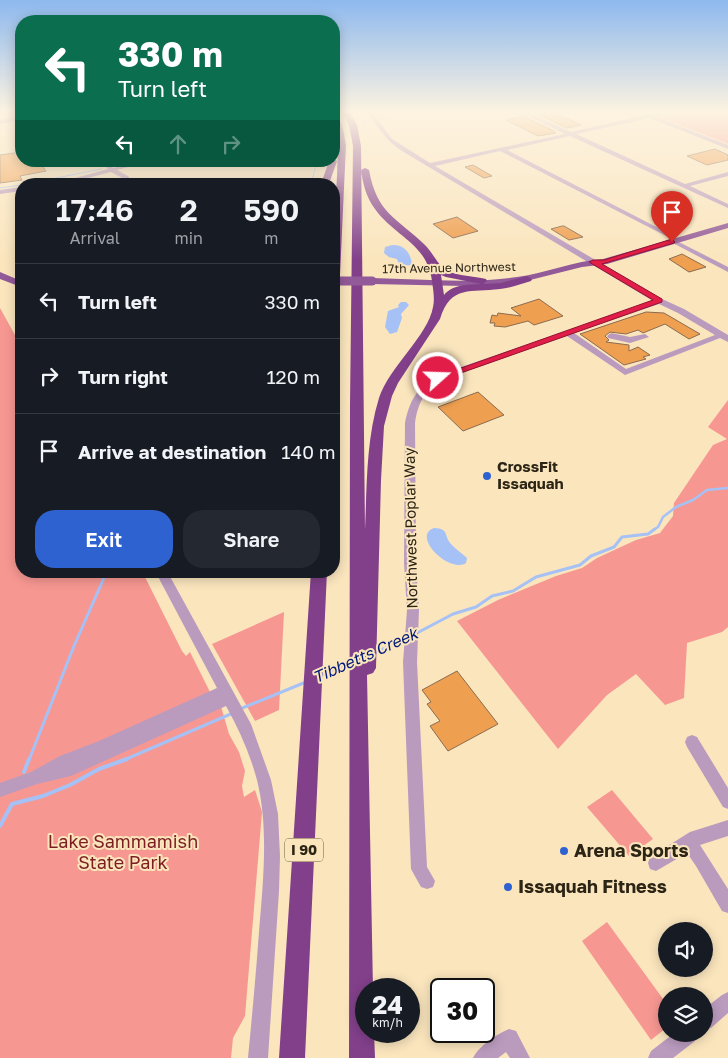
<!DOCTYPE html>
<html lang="en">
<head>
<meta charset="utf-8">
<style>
  body { margin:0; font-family:"Golos Text",sans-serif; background:#242831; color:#f1f3f6; height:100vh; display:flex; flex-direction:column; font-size:19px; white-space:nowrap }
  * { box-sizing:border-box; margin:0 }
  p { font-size:16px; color:#9ea1a6 }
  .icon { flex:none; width:28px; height:28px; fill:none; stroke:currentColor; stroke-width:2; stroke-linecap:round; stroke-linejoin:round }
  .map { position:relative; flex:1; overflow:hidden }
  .sheet { position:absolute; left:15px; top:178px; width:325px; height:400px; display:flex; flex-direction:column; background:#171b24; border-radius:20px; box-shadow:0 2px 12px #0003 }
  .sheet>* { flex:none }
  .hud { position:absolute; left:15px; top:15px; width:325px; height:152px; border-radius:20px; box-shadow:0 2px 12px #0003; background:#0b6e4f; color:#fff; overflow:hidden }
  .buttons { position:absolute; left:658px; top:922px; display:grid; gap:10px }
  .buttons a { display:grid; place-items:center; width:55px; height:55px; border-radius:50%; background:#171b24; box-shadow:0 2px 12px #0003; font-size:25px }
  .speed { position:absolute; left:355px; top:978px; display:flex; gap:10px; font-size:25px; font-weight:700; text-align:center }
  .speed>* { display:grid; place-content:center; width:65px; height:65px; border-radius:50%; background:#171b24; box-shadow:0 2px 12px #0003; line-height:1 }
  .speed small { font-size:12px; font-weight:400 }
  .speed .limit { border:2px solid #111; border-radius:8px; background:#fff; color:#111 }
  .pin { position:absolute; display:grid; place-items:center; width:42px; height:42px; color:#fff; margin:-51px -21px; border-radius:50% 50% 50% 0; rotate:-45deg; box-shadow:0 0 5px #0007 }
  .pin .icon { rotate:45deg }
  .me { position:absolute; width:55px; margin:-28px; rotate:70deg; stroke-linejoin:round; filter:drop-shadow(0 0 4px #0008) }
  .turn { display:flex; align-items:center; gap:18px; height:105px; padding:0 20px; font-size:22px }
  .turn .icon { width:65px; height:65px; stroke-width:2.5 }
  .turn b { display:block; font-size:35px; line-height:42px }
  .lanes { display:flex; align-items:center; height:48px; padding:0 20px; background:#0003; justify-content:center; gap:25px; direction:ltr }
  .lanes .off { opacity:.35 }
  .eta { display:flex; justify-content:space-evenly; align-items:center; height:85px; text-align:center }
  .eta b { font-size:30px; font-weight:600; line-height:35px }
  .cta { display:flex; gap:10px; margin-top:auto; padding:10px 20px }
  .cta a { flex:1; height:58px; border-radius:20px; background:#2f62d1; color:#fff; font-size:20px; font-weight:600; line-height:58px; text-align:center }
  .cta a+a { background:#242831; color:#f1f3f6 }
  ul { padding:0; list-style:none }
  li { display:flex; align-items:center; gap:15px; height:75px; padding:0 20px; border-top:1px solid #363941 }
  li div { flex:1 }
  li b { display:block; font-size:19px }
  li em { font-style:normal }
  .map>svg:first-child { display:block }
</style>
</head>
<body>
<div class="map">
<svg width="728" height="1058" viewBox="0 0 728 1058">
  <rect width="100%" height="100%" fill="#fae5bd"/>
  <path fill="#f79792" d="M681,112H728V144L659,117Z
    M0,308L15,335H21V571H142L182,651L186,656L190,652L211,694L220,703L229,734L239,752L245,771L242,786L244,797L255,790L262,812L245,1016L233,1038L231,1058H0Z
    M728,400V627L722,632L687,643L684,698L665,705L636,674L607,695L558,749L457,621L498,600L556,576L582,568L597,558L636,540L660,533L673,516L674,503L713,445L727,439L708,427Z
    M284,612L279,710L255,721L212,644Z
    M612,790L653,839L629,856L587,807Z
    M607,922L666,1003V1028L651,1040L582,941Z"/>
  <path fill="#a6c1f6" d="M392,245C404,244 411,253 412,265L400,266L397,259L389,257L384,253L385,247Z
    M401,302H406L409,305L401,314L402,318L397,332L390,334L385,327L388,311L399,307L398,305Z
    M434,528C450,529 443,535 451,544C455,549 462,553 467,558L466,563C449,574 411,536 434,528Z"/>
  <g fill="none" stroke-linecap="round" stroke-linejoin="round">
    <path stroke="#a6c1f6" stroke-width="1" d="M397,115L409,112
      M380,118L390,116
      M365,126L364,122L366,121
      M27,184L101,169
      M307,184L313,177L317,161
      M0,188L21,185"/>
    <path stroke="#a6c1f6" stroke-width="2.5" d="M653,530L658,527L663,517L676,507L693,500L707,490L728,488"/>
    <path stroke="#a6c1f6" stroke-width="3" d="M417,633L453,614L476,607L492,596L513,591L536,577L580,565L591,556L614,547L622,537L648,534L655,529
      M374,653L407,638
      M321,675L353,662
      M240,709L306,682
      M29,760L74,646L107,571
      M124,760L233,713"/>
    <path stroke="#a6c1f6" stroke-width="4" d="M24,772L29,759
      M0,826L12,804L43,796L70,785L99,769L127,759"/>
  </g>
  <path fill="#ef9f50" stroke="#8b6c50" d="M541,112H553L581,125L567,128L535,113Z
    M523,116L554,131L556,133L538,136L506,120Z
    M715,149L728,155V160L707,165L687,156Z
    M21,152V161H39L46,171L20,176L22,180L0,183V155Z
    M473,165L492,176L484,178L465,167Z
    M457,217L478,231L453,238L433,224Z
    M562,226H564L583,237L569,240L551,229Z
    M682,254L706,267L689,272L669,259Z
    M539,299L563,316L534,325L528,321L505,327L494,326L495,323H490L492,315L497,316L498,313L521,316L511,308Z
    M646,312L664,313L700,334L689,339L665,324L643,333L638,330L626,334L610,332L605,336L609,340L606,342L629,345V351L638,347L650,355L643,357L646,359L624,365L580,334Z
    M478,392L504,415L463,431L438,407Z
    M457,671L498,724L448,751L430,726L440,721L427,704L431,702L422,690Z"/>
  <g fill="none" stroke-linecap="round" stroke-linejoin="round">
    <path fill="#ba9bbe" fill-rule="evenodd" d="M367,112H372L392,139L430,163L565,134L520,112H527L571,132L650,114L672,112L656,117L728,145V149L650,118L576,134L685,184L728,172V176L690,186L728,204V208L570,136L507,150L670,234V236L668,237L500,151L435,166L662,299L684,309L728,335V342L720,338L625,375L567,336L441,380C424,391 418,403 415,423L416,563L419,610L417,662L427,867L435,881L433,887L427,889L421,887L411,869L403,662L407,610L404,563L405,423C409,402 417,388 435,376L653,301L402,151C386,141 378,127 367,112ZM659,304L678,313L715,335L626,369L574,333Z
      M21,116V120L0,124V120Z
      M103,161H109L113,168L140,161H151L117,170L128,176L134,184H128L124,179L111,172L64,184H53L108,169Z
      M21,187V191L0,194V190Z
      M671,240H675L728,267V272L671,242Z
      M18,303H21V318L17,316Z
      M611,333L630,337L645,334L649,337L630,343L608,338L607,336Z
      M155,571H167L251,724L271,780L278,814L280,856L279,891L268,1058H248C252,1016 256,974 259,932C263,882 269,829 257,780C250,754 239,729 226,706L71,776L37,784L0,797V783L31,772L60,756L99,741L217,688Z
      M692,735L697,737L728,788V809L723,807L687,747L685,742L687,737Z
      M728,820V836L700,845L728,889V913L722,911L696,866L687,853L656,871L650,869L648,863L650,857L690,832Z
      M728,992V1013L711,1028L704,1030V1009L722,995Z
      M509,1029L516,1031L530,1058H510L506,1052L498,1058H473C479,1046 497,1034 509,1029Z
      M673,1034H697L695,1041L673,1058H648L651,1051Z"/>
    <path fill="#925a98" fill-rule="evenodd" d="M728,223V228L607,264L582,267L518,283L464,286L372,284L367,281L372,278C420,279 469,284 517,277C547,273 574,261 603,259Z
      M0,272L21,281V287L0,279Z"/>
    <path fill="#82408a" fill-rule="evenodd" d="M343,112H350L357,125L361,146L365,530C367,486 366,440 379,398C389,367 428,336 433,307C435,299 433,289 432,281C427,243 395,237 375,209C366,197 363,184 361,170L365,168L369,170C377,214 396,217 425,245C434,254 437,265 448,271C458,276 474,276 486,279L487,281L483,284L501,283L527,276L532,279L531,281C521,284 510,288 500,289C471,293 451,284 440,319L398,383L392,396L384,426L381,480L376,668L373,673L367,675L373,989H366V1031H374L375,1058H349L350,405L353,146L349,125ZM441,275L446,277L481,284C468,285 453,284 444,295Z
      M334,113C343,119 344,135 346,145L339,296L334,299C331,249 337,198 338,147C338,136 333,124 334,113Z
      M334,159L337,161L329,184H321L329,161H334Z
      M311,571H327L305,1058H279Z"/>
    <path stroke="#925a98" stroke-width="9" d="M334,281H372"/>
  </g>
  <linearGradient id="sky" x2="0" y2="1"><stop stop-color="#8db9ee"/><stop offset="0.43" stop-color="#fdf3e1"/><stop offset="1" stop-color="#fdf3e1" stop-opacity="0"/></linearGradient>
  <rect width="728" height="260" fill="url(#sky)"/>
  <path fill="#e11d48" stroke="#92132f" d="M672,239L675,242L674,243L602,264L662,299V302L441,380L438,381L433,378L653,300L589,262L593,260H604Z"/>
  <g fill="#2f62d1" stroke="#fae5bd" stroke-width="2">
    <circle cx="487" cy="476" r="5"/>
    <circle cx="564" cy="851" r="5"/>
    <circle cx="508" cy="887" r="5"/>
  </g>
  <g text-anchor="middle" stroke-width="4" stroke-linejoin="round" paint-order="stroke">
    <g font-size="12" fill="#2c2415" stroke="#fae5bd">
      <text transform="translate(449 268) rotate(-1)" y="4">17th Avenue Northwest</text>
    </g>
    <rect fill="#fae5bd" stroke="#6a5e47" stroke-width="1" x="285" y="838.5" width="38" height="23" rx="4"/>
    <g font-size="14" font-weight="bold" fill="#2c2415">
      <text x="304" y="855">I 90</text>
    </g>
    <g font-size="15" font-weight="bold" fill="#2c2415" stroke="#fae5bd" text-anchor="start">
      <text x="497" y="472">CrossFit<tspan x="497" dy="17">Issaquah</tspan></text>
    </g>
    <g font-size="15" fill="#2c2415" stroke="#fae5bd">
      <text transform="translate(411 528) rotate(-91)" y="5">Northwest Poplar Way</text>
    </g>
    <g font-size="16" font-style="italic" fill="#001879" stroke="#fae5bd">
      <text transform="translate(365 655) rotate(-24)" y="6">Tibbetts Creek</text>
    </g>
    <g font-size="18" fill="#7d1d22" stroke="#fae5bd">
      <text x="123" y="848">Lake Sammamish<tspan x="123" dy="21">State Park</tspan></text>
    </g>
    <g font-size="18" font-weight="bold" fill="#2c2415" stroke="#fae5bd" text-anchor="start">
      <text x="574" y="857">Arena Sports</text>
      <text x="518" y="893">Issaquah Fitness</text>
    </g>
  </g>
</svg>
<div class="buttons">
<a><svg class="icon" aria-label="sound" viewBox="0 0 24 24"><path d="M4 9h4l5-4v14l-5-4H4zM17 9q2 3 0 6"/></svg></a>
<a><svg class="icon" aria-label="layers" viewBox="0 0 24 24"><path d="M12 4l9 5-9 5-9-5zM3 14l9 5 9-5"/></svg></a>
</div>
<div class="speed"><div>24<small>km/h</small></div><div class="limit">30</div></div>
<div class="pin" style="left:672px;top:242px;background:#d93025"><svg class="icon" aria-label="arrive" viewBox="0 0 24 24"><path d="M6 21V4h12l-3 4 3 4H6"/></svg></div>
<svg class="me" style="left:438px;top:378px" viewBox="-20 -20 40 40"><circle r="17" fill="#e11d48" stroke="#fff" stroke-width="3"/><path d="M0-11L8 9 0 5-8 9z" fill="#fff"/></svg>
<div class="hud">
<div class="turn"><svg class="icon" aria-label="left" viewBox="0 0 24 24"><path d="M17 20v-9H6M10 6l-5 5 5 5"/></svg><div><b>330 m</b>Turn left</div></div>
<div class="lanes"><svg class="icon" aria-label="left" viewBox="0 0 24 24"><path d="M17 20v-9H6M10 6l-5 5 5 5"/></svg><svg class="icon off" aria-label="ahead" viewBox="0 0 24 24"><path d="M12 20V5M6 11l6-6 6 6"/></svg><svg class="icon off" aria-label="right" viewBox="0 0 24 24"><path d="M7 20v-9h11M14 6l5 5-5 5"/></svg></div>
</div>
<section class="sheet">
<div class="eta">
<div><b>17:46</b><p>Arrival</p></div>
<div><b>2</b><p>min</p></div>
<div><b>590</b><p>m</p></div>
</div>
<ul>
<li><svg class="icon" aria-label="left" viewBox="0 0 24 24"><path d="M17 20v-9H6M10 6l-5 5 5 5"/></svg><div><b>Turn left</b></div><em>330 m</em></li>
<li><svg class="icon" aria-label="right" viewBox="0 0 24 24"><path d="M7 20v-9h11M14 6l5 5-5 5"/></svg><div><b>Turn right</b></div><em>120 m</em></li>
<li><svg class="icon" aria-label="arrive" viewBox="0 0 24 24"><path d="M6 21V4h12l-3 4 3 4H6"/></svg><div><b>Arrive at destination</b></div><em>140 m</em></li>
</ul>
<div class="cta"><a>Exit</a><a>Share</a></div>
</section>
</div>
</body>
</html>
